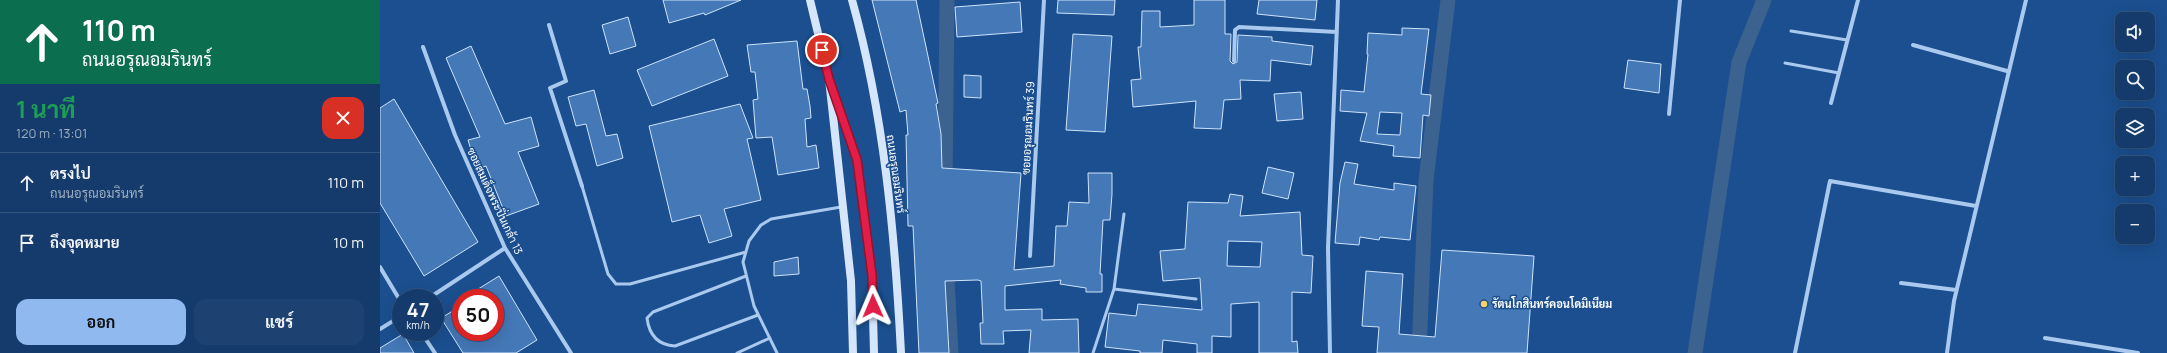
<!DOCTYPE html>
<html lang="th">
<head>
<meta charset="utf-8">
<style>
  body { margin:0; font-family:Manrope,Sarabun,sans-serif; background:#1d4271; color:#f1f3f6; height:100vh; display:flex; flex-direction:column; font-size:15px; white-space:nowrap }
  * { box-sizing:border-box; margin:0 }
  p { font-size:13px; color:#9dadc1 }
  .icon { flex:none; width:22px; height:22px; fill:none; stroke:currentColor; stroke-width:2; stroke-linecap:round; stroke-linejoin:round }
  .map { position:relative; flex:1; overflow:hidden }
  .side { display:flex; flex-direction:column; background:#143b6b; width:380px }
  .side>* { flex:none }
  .hud { background:#0b6e4f; color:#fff; overflow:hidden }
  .buttons { position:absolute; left:1735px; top:12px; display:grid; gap:8px }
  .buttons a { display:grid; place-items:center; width:40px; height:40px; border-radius:8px; background:#143b6b; box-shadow:0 4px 16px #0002,0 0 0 1px #33557e; font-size:20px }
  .speed { position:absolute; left:12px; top:289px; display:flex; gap:8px; font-size:20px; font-weight:700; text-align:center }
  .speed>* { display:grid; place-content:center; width:52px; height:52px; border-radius:50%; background:#143b6b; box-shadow:0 4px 16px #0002,0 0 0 1px #33557e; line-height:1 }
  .speed small { font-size:10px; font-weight:400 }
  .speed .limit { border:6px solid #d22; background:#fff; color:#111 }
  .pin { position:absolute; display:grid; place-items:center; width:34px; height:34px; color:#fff; margin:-17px; border:2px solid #fff; border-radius:50%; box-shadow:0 1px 4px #0007 }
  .me { position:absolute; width:44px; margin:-22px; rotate:359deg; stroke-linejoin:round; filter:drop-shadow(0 0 3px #0008) }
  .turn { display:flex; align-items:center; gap:14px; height:84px; padding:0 16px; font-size:18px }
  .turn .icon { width:52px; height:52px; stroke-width:2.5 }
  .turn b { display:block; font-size:28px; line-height:34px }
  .round { display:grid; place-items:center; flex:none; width:42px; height:42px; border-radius:12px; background:#1d4271 }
  .summary { display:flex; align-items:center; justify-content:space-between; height:68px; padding:0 16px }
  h1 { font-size:24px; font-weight:700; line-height:30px; color:#1e9e55 }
  .action { display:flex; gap:8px; margin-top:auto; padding:8px 16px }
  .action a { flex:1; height:46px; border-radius:12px; background:#90b9f0; color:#111; font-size:16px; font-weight:700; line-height:46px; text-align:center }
  .action a+a { background:#1d4271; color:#f1f3f6 }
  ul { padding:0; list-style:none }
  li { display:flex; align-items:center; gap:12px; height:60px; padding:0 16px; border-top:1px solid #33557e }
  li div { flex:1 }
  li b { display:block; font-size:15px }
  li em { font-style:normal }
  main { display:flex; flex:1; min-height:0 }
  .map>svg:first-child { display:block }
</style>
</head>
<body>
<main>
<section class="side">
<div class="hud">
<div class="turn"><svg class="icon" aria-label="ahead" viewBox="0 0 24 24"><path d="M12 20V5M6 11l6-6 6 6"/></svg><div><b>110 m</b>ถนนอรุณอมรินทร์</div></div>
</div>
<div class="summary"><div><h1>1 นาที</h1><p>120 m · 13:01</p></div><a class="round" style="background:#d93025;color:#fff"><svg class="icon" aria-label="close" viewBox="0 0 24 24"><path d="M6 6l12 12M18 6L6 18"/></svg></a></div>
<ul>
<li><svg class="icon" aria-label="ahead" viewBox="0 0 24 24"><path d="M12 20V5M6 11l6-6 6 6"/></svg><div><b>ตรงไป</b><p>ถนนอรุณอมรินทร์</p></div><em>110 m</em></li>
<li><svg class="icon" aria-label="arrive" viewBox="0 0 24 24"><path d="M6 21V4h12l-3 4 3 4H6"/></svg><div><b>ถึงจุดหมาย</b></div><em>10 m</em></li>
</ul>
<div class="action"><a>ออก</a><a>แชร์</a></div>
</section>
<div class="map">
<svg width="1787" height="353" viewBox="0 0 1787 353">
  <rect width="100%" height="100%" fill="#1b4f8f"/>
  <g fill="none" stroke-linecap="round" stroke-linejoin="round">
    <path stroke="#3c6290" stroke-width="15" d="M565,188L567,0
      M566,260L571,353
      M1039,353L1046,180L1068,0
      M1315,353L1359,62L1384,0"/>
  </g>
  <path fill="#4478b7" stroke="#cfe3fa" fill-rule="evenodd" d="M283,0H361L325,15L324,13L289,23Z
    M492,0H536L558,103L556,104L561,134L562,168L641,173L634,270L674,266L676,226H687L689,202L709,203L708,173H732V194L730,220H723L720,274H722V292H706V288L680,284L681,280L625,286V310L662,309V320L698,319L699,353H649L651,330L623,331L624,344H601L600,323H603L601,281L598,280L565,281L569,353H539L533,226H528L526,135H528L526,110L520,112Z
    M678,0H735L734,15L677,13Z
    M814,0H845V34H851L850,61L853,64L857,62L858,35L892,37V41L933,46L931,65L891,60L890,81L860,80L861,99L844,100L841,129L814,128L816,101L753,107L751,80L761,79L758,47H761L762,11H780V27L814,25Z
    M879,0H937L935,20L877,14Z
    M640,2L642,32L577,37L575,7Z
    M248,17L256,46L230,54L222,25Z
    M1022,28L1049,29L1041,94L1051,95L1049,116L1043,115L1040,158L1013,156L1014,146L980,141L987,113L960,111L961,90L984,92L988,54H987L988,33L1022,35ZM1000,112L1022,113L1020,135L997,134Z
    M693,34L732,36L725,132L686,130Z
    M334,39L348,76L272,106L257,70Z
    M417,41L423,89H427L430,106L431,118L425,119L427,147L436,145L439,168L398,175L392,137L376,138L373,100L378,99L375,72H371L367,45Z
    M91,46L125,124L151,117L159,146L138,152L159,204L126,216L106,166L97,169L88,140L100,137L66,58Z
    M1248,60L1281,64L1279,93L1244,88Z
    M584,75L601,76V98L584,97Z
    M214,90L226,136L237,134L243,158L217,166L206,124L196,126L188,97Z
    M921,92L923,119L897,121L894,94Z
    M14,99L98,242L44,276L0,203V108Z
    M360,104L373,138L367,139L381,200L344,209L352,236L329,243L320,215L292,222L269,126Z
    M965,162L978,164L974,184L1014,190V183L1036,186L1030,240L1000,237L999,240L980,237L979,245L955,243L960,183Z
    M888,167L914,173L908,199L882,193Z
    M850,194L863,196L860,216L920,212L922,255L933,256L931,293L912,292V342L917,341L918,353H879V302L851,304V337L832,336V353H817V344L783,340L782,353H760V351L725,347L729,313L756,316L758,304L822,310L820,278L783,281L780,251L805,249L808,202L848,203ZM848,241L882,242L880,267L847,266Z
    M1062,250L1154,256L1147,353H997L999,327L982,326L986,271L1023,274L1019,334L1055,337Z
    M418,257L419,274L394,276V262Z
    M119,276L157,340L136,353H83L61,318L81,306V332H115V298H99L95,291Z
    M23,334L34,353H0V348Z"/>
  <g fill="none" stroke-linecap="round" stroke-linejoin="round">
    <path stroke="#a9c9ee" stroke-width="3" d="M1411,31L1467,40
      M1405,63L1459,73
      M202,186L228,274L236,284H250L366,252
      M366,276L273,312L267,318C269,334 277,345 295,346L378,315
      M734,289L816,299
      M357,353L390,338
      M397,353L374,306L363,262L369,241L381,225L391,219L461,207
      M713,353L734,289L744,214"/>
    <path stroke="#a9c9ee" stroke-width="4" d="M169,25L186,81L170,88L202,186
      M1533,45L1627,71
      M43,47L75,135L125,248L191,353
      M854,61L855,30L859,27L957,32
      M1451,103L1478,0
      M1289,114L1300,0
      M650,256L664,0
      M0,267L21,302
      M1521,283L1576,290
      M49,298L125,248
      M0,329L21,316
      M41,332L55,353
      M1665,338L1758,353
      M950,353L948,248L958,0
      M1415,353L1450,181L1596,206
      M1567,353L1574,301L1646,0"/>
    <path stroke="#d6e6fa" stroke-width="8" d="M430,0L449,79L471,281L473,353
      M472,0C504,114 515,235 521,353
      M454,93L477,161L492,275L494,353"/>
  </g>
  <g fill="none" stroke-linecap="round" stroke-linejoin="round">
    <g stroke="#92132f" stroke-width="10">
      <path id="route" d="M442,50L449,79L477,160L492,275L493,306"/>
    </g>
    <use href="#route" stroke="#e11d48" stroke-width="7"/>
  </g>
  <circle fill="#ffd166" stroke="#1b4f8f" stroke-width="1.5" cx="1104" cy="304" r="4"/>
  <g text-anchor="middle" stroke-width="3" stroke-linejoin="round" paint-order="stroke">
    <g font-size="11" fill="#fff" stroke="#1b4f8f">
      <text transform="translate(648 128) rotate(-87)" y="4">ซอยอรุณอมรินทร์ 39</text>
      <text transform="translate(516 174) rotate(82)" y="4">ถนนอรุณอมรินทร์</text>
      <text transform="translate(115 201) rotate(65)" y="4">ซอยสมเด็จพระปิ่นเกล้า 13</text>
    </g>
    <g font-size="11" font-weight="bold" fill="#fff" stroke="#1b4f8f" text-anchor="start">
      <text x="1112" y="308">รัตนโกสินทร์คอนโดมิเนียม</text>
    </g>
  </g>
</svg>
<div class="buttons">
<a><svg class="icon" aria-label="sound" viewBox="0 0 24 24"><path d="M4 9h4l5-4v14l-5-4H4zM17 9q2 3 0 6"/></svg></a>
<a><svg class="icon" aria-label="search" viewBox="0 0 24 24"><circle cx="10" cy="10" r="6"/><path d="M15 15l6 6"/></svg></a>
<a><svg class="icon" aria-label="layers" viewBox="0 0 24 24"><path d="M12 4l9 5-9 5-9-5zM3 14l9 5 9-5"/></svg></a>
<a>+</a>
<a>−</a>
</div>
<div class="speed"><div>47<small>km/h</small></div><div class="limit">50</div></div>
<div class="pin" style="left:442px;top:50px;background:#d93025"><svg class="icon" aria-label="arrive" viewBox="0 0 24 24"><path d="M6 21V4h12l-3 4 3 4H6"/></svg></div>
<svg class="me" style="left:493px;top:306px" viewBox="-20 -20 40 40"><path d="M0-17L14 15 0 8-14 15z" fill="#e11d48" stroke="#fff" stroke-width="4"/></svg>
</div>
</main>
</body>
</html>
